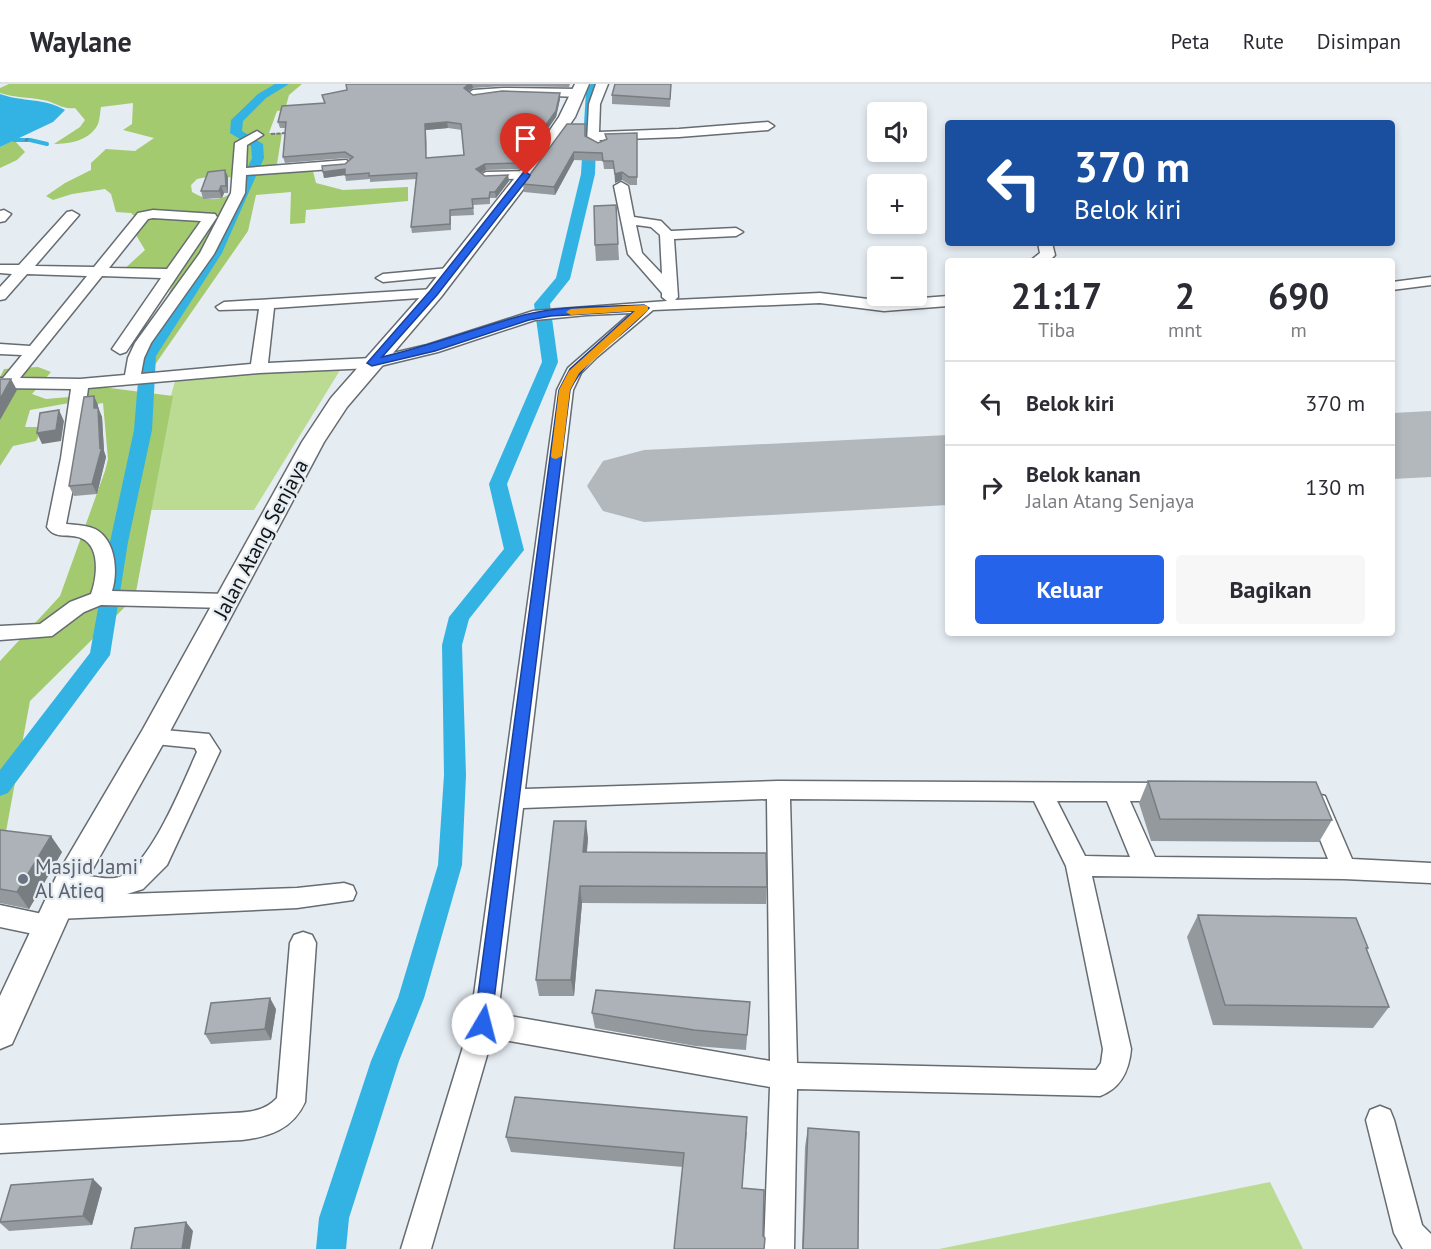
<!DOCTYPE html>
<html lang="id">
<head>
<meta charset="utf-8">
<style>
  body { margin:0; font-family:"PT Sans",sans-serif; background:#f7f7f7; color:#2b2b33; height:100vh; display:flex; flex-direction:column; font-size:22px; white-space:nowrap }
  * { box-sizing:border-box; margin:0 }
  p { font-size:20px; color:#7c7c81 }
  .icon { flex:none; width:33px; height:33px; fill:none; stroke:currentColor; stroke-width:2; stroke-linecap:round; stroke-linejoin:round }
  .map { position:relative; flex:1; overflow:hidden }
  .sheet { position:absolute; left:945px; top:174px; width:450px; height:378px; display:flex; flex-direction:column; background:#fff; border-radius:6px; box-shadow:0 3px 9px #0003 }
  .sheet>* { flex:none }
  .banner { position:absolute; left:945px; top:36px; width:450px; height:126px; border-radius:6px; box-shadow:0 3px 9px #0003; background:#1a4fa0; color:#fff; overflow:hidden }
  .controls { position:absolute; left:867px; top:18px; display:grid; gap:12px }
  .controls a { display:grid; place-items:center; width:60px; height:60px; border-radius:6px; background:#fff; box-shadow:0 3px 9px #0003; font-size:30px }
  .pin { position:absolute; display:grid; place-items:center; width:51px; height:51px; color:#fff; margin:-62px -26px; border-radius:50% 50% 50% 0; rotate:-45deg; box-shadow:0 0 6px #0007 }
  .pin .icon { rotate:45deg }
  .me { position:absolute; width:66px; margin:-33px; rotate:8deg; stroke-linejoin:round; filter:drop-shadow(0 0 4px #0008) }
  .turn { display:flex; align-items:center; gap:21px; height:126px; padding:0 30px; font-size:27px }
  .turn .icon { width:78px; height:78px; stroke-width:2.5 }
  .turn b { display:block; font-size:42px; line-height:51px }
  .eta { display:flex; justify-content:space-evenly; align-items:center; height:102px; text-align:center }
  .eta b { font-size:36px; font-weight:600; line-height:42px }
  .primary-button { display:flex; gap:12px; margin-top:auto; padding:12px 30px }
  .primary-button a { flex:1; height:69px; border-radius:6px; background:#2563eb; color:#fff; font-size:24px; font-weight:600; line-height:69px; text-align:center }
  .primary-button a+a { background:#f7f7f7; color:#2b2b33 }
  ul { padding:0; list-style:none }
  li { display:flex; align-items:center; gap:18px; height:84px; padding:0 30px; border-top:2px solid #e1e1e2 }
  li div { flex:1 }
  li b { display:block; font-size:22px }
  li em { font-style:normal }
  header { display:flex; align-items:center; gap:36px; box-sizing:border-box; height:84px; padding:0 30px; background:#fff; border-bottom:2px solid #e1e1e2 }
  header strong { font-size:28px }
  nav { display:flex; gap:33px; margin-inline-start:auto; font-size:21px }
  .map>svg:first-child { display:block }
</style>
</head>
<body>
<header>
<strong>Waylane</strong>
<nav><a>Peta</a><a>Rute</a><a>Disimpan</a></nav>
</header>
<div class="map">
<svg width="1431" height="1165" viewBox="0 0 1431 1165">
  <rect width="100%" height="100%" fill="#e5ecf2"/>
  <path fill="#bbdb92" d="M342,283L254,426H141L176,293Z
    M1270,1098L1303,1165H939Z"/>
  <path fill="#a3ca6e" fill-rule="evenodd" d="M9,0H302L289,11L286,22L308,24L277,27L269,49H282L276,86L282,89L313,87L316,99L343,106L408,103V117L306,126L305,139L290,140L291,108L256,111L248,147L145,295L139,276L178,189L121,188L145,166L133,146L143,140L131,129L116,128L111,110L105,105L72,110L53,116L46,112L65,99L91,86V79L106,65L135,67L154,54L123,46L132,40L133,19L101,23C100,28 100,37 97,42C88,57 69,60 54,60L80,43L85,36L75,24C63,26 55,18 43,16C28,13 15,14 0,9V4ZM217,91L233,94L236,105C222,118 208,118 192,108L191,101L197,95Z
    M14,56L25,68L17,76L0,84V63Z
    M38,283L51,288L32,310L46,315L69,313L94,302L173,312L135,513L30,617L0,780V577L60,512L105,387L108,375L103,319L79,323L75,318L30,326L25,343H44L36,357L13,362L0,382V293L4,285Z"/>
  <path fill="#33b3e3" d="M0,10C22,18 45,14 65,26L53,38L0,63Z"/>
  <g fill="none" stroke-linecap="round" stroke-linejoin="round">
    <path stroke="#33b3e3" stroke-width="4" d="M14,56H30L47,60"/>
    <path fill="#33b3e3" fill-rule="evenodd" d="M275,0H289L266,14L243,37L242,47L263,60L264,74L222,169L156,272L152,346L128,458L110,571L8,709L0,712V686L90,569L110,458L134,346L140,272L208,169L252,74L251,62L230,49L231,36L258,10Z
      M591,0H603L598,7L595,90L570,195L550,220L558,278L507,400L524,466L469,535L462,561L466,691L462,781L424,914L399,977L349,1134L346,1165H316L319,1134L371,977L398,914L438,781L444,691L442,561L449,533L504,465L489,400L542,278L534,220L556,194L581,90L586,7Z"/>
    <path fill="#b2b8bc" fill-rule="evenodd" d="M1431,327V393L1392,395V329Z
      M948,351V421L644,438L603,427L587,402L603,377L644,366Z"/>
    <g stroke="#666c71" stroke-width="3">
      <path id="minor" d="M596,0H608L600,20L599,48L679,45L768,38L774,42L768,46L679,53L599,56L606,61L600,65L587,58L589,20Z
        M503,4L579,5L585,9L579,13L503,10L473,14L467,10L473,6Z
        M257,47L263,51L247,61L246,84L346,76L352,80L346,84L246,91L245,109L214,170L151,259L144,274L141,290L251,280L259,225L219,226L216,223L224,218L434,205L441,209L434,213L274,224L268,279L372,274L427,261L533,227L667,217L662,213V209L628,170L614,102L621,98L628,102L634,133L661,137L671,147L736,144L743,148L736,152L674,155L678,213L675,216L820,209L884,217L948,212V222L884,227L820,219L653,226L597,273L581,289L573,306L525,705L778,697L1172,699L1180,702L1184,708L1180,714L1172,717H1130L1155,773L1328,775L1305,719L1309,712L1317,710L1325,712L1352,775L1431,779V799L1344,795L1092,792L1131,965C1129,987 1121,1004 1100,1012L797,1005L794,1165H764L770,1003L492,954L431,1165H401L470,940L557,306L568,284L631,229L587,231L535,236L438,268L372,284L259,289L88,304L79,374L66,440C76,441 86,441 95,445C116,456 118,488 112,507L227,510L234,512L237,517L234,522L227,524L101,521L84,528L52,552L0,556V542L40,540L70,518L91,510C97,494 101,462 81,454C70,449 55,456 47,443L61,374L71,305L0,304V294H3L22,271L0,270V260L30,262L87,192L27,190L5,215L0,216V203L12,190L0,189V181H19L67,128L72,127L79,131L35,182L94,183L138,129L153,126L215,130L217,133L126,268L120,270L112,265L161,194L102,192L20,294L80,295L125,291L128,274L135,259L200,169L231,109L235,59ZM153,134L201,137L167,185L109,184L148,135ZM636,141L651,143L660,151L662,190L642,169ZM767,715L770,977L498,930L523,724ZM790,715L1034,717L1066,782L1103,965L1101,979L1096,986L797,979ZM1057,717H1107L1130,773L1085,772Z
        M526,87L531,88L533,91L531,94L486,96L479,92L486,88Z
        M4,126L11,130L5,137L0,138V127Z
        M1038,159H1052L1055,171C1049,179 1039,177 1030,177L1040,169Z
        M449,184L454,185L456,188L454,191L383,198L376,194L383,190Z
        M1431,193V201L1392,206V198Z
        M153,645L209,650L220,667L167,781L143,805L127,810L297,804L344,799L353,802L356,809L353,816L297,824L57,835L61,842L57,850L48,853L0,843V821L47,831L44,824L47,816L56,813L88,812L59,807L56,800L59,793C78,786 96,796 115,794C148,790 184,696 197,668L195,664L145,659L142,653L145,647Z
        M303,848L312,851L316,859L305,1018C293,1045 269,1053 242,1056L0,1069V1041L233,1029C250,1028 265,1027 277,1014L290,859L294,851Z
        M1380,1022L1390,1026L1394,1036L1422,1141L1431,1150V1165H1403L1394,1149L1366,1036L1370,1026Z"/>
    </g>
    <g stroke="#666c71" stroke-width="3">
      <path id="major" d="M575,0H589L575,33L544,78L441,213L347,323L324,358L167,653L81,806L12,960L0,965V912L57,791L143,645L302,358L331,314L427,205L532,72L559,33Z"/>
    </g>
    <path stroke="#74787c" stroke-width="2" stroke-dasharray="4 1.5" stroke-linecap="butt" d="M271,50L288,49
      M25,57L29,54"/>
    <use href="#minor" fill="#fff" fill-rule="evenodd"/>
    <use href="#major" fill="#fff" fill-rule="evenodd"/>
  </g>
  <path fill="#94999e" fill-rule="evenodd" d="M346,0H570L569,3L503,2L473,4L468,7L473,11L560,15L556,33L519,85L486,86L481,89L485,92L508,91L509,97L496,114H490V120L473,121L474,131L451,132V146L412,149L411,143L416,95L370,98V95L346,97L345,91L324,94L323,88L345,80L350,76L346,74L285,79L283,73L285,44H280L278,38L324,19L322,11L347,6ZM448,44L462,46L464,71L426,74V46Z
    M615,0H671L670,23L612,20V11Z
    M605,50L637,57V101H630L622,96L615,99L614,85H604L603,77L574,76L555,111L524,108L523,100L586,52L598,59L606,56Z
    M225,86L228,93V109H224L222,114L203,115L201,107Z
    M616,121L619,176L596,177L595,161Z
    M94,312L102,333L104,367L106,373L97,410L74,412L69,402Z
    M1148,697L1332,736L1319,758L1151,757L1139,719Z
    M0,746L62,768L29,825L0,819Z
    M588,754L587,768L767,803L766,820L582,819L574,912H539L536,896Z
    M1198,831L1368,864L1367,866L1389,923L1373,944L1213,941L1187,853Z
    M750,918L746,966L695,962L595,944L592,929Z
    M276,925L271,956L211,960L205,950Z
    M808,1044L858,1165H802L805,1063Z
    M747,1048L742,1104L763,1152L683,1083L511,1068L506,1053Z
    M93,1095L102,1104L92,1141L9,1147L0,1139V1136Z"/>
  <path fill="#787d81" d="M469,0H472L473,4L465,9L464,4Z
    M560,9V15L556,33L519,85L518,79Z
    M447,38L448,44L426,46L427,80L425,40Z
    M574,68V76L555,111L554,103Z
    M485,80L486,86L477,91L476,85Z
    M345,85V91L324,94L323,88Z
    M225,86L228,93V109L226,102Z
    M622,88V96L615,99V90Z
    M508,91L509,97L496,114L495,108Z
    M221,102L224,109L222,114L219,107Z
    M11,295L17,306L0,336V315Z
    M94,312L98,321V334L94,324Z
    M98,324L102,333L104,367L106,373L97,410L92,400L100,364Z
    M59,326L64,337L61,357L42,360L37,349Z
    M586,737L588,754L585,785L583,768Z
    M51,752L62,768L29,825L17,808Z
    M580,802L582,819L574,912L571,896Z
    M270,914L276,925L271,956L265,945Z
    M93,1095L102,1104L92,1141L83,1132Z
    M186,1138L193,1147L190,1165H182Z"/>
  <path fill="#acb2b8" stroke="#787d81" stroke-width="1.5" fill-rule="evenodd" d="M346,0H469L464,4L473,11L502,7L560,9L556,27L518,79L485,80L476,85L485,92L508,91L495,108H490L489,114L472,115L473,124L450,126V140L411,143L417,89L369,92V89L345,91V85L323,88L322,82L345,80L353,73L345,68L283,73L286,38H278L282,22L325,19L322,11L347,6ZM447,38L461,40L464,71L426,74L425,40Z
    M615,0H671L670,15L612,11Z
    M567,40H585V52L598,59L607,55L605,50L637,49V93H629L622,88L615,90L613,77H603L602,69L574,68L554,103L523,100Z
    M225,86L226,102H221L219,107H201L208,88Z
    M616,121L618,160L595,161L594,122Z
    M0,295H11L0,315Z
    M94,312V324H98L100,364L102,363L92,400L69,402L84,313Z
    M59,326L56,346L37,349L40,329Z
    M1148,697L1316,698L1332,736L1160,735Z
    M554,737H586L583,768L766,769L767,803L580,802L571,896H536Z
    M0,746L51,752L17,808L0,805Z
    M1198,831L1356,834L1368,864H1366L1389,923L1225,921Z
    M596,906L750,918L747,951L694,946L592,929Z
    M270,914L265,945L205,950L211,919Z
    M515,1013L747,1033L742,1104L764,1106L763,1152L765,1154L764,1165H674L684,1069L506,1053Z
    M808,1044L859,1048L858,1165H803Z
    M93,1095L83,1132L0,1138L11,1101Z
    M186,1138L182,1165H131L135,1144Z"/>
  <path fill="#2563eb" stroke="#184099" stroke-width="1.5" d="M526,88L530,91L529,93L437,211L382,273C431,262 476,244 524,231C563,221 605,223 644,221L649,224C623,254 588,269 570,306L491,940L489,945L483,948L477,945L474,940L559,306L570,285L634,227L551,232L529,236L435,267L372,282L367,279L430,207L523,89Z"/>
  <path fill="#f59e0b" d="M644,221L648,222V226L579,289L570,306L562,372L556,375L552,374L551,372L559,306L569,287L635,227L571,231L566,228L571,225Z"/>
  <circle fill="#6b7280" stroke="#e5ecf2" stroke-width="2" cx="23" cy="795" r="6"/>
  <g text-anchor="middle" stroke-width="4.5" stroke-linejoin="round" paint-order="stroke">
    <g font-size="21" fill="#111315" stroke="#e5ecf2">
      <text transform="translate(261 455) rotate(-62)" y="7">Jalan Atang Senjaya</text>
    </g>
    <g font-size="21" fill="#5b616d" stroke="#e5ecf2" text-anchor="start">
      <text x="35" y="790">Masjid Jami'<tspan x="35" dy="24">Al Atieq</tspan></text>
    </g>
  </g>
</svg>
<div class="controls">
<a><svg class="icon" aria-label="sound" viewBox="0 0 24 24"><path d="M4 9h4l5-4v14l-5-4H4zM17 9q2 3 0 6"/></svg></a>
<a>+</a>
<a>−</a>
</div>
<div class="pin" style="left:526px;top:91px;background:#d93025"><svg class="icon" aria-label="arrive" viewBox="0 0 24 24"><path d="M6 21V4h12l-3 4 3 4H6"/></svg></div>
<svg class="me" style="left:483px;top:940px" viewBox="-20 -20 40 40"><circle r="19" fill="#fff"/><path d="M0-13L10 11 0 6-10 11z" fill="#2563eb"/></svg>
<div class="banner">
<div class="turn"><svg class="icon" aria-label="left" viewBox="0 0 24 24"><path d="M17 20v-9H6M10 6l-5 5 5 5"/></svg><div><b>370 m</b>Belok kiri</div></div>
</div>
<section class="sheet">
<div class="eta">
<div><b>21:17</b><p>Tiba</p></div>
<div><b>2</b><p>mnt</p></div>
<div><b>690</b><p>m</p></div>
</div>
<ul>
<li><svg class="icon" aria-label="left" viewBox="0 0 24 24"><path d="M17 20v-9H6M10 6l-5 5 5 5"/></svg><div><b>Belok kiri</b></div><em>370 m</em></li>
<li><svg class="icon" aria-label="right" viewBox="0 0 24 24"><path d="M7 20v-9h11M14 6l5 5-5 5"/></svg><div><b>Belok kanan</b><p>Jalan Atang Senjaya</p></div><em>130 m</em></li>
</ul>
<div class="primary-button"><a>Keluar</a><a>Bagikan</a></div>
</section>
</div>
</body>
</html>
